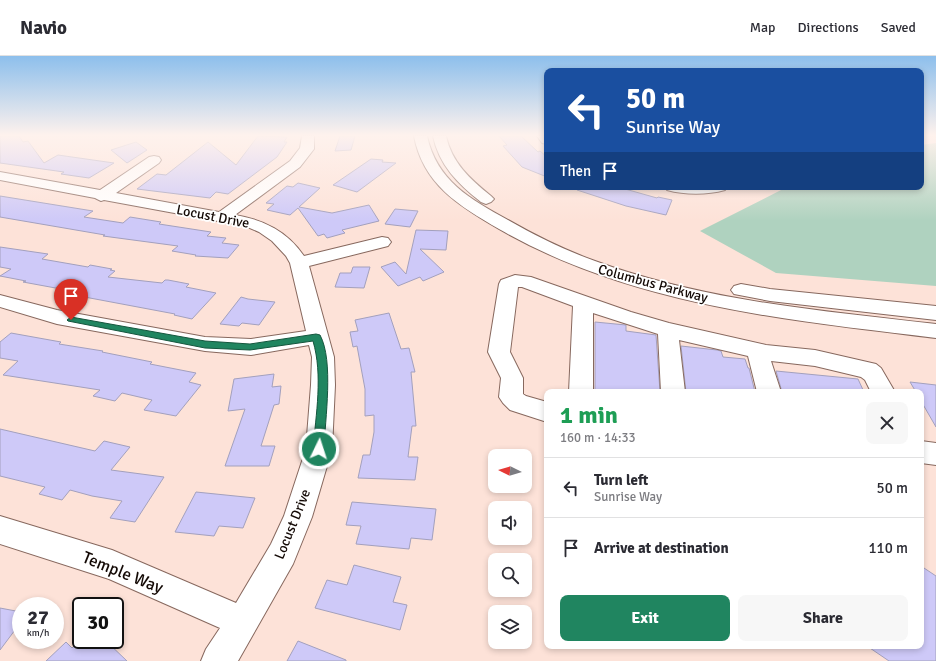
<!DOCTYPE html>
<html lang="en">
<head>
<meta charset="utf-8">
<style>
  body { margin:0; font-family:Signika,sans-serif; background:#f7f7f7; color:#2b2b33; height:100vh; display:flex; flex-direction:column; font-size:15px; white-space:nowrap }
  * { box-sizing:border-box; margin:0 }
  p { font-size:13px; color:#7c7c81 }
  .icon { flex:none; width:22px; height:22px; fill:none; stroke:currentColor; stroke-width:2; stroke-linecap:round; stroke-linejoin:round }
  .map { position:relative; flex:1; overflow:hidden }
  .details { position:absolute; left:544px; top:333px; width:380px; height:260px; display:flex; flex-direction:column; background:#fff; border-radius:8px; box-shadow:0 2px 6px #0003 }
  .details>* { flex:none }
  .top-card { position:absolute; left:544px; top:12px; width:380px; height:122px; border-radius:8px; box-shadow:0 2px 6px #0003; background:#1a4fa0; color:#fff; overflow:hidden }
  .needle { width:26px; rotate:275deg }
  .controls { position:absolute; left:488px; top:393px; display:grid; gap:8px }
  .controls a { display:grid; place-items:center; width:44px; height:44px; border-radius:8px; background:#fff; box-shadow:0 2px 6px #0003; font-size:20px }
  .speed { position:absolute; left:12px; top:541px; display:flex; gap:8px; font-size:20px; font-weight:700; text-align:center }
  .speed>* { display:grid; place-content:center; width:52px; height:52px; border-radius:50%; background:#fff; box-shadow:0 2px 6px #0003; line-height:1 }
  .speed small { font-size:10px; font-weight:400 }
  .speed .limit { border:2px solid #111; border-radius:6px; background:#fff; color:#111 }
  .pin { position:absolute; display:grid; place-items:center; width:34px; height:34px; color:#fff; margin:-41px -17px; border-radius:50% 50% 50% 0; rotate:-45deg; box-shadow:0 0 4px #0007 }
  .pin .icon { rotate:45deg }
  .me { position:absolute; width:44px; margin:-22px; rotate:4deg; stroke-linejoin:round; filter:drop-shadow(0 0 3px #0008) }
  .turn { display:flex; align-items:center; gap:14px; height:84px; padding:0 16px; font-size:18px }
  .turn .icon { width:52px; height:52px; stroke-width:2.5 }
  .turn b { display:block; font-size:28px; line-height:34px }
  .then { display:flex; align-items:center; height:38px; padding:0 16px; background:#0003; gap:8px; font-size:15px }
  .round { display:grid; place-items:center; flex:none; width:42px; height:42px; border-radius:8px; background:#f7f7f7 }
  .head { display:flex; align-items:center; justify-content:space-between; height:68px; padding:0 16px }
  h1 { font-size:24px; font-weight:700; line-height:30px; color:#1e9e55 }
  .button { display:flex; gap:8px; margin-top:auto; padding:8px 16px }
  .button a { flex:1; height:46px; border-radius:8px; background:#208560; color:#fff; font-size:16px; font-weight:700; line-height:46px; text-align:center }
  .button a+a { background:#f7f7f7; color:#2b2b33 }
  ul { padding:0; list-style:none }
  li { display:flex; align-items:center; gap:12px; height:60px; padding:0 16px; border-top:1px solid #e1e1e2 }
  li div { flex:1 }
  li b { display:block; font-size:15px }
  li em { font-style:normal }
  header { display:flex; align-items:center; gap:24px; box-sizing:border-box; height:56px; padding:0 20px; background:#fff; border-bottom:1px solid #e1e1e2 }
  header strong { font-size:19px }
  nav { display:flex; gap:22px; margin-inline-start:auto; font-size:14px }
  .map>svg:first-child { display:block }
</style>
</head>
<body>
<header>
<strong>Navio</strong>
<nav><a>Map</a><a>Directions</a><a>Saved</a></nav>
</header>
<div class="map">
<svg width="936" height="605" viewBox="0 0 936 605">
  <rect width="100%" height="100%" fill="#fde2d8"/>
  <path fill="#afd2bf" d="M936,87V230L776,217L700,175L787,131H921V89Z"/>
  <path fill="#cec9f8" stroke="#a3a0bd" d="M0,80H19L23,86L28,85L44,107L58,99L114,107L89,122L61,118L64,116L0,107Z
    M258,80L287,81L284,86H287L277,101L228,138L216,136L210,142L137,133L157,118L166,119L208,86L236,109Z
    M340,80H355L351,94L335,95Z
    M499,80H521L538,96L540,95L547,101V121L522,111L503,90L507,89Z
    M136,86L147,94L127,107L111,94Z
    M371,103L383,104L382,106L396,107L357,136L333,129Z
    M298,127L320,132L299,151L332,157L369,149L379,165L342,174L345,177L327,182L324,178L318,180L298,152L290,159L267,154L274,148L266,147L287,130L293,131Z
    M578,131H618L657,142L658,141L672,144L666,159L626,150L577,134Z
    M0,140L93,155L84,161L123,167L130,161L161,166L159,168L211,176L207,180L226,182L222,187L239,189L228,202L195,200L196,199L172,195L178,190L103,180L105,179L0,161Z
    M395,153L418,155L410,171L385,168Z
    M416,174L448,175L446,194L420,193L444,216L423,225L420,221L398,230L381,211L395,206L406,218Z
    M0,191L48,198L42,203L88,211L90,209L112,213L110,214L115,215L108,221L162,227L165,224H168L189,228L186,231L216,237L192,263L174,259L175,258L58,236L61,233L23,226L26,225L0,220L11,213L0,211Z
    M353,211H370L364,232L335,231L340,217H351Z
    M241,241L248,243L275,246L259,269L242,267L239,270L220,268Z
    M389,257L401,293L409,292L415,316H411L416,370H412L408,401H418L415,424L358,422L363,399H370L374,376V359L365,360V333L357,290L353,291L350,276L358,275L355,264Z
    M595,266L626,269V275L656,279L660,336H595Z
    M11,277L61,286L59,288L103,295L102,296L152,306L150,308L196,317L189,326L201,329L176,360L144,354L152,344L122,337L115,345L93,340L100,334L3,319L18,305L0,302V286Z
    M681,290L717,294L721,295L723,301L745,303L748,312H749L755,336H686Z
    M776,315L858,323L864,336H782Z
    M274,318L272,331L281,330L279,348L274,349L261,390H275L269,410H225L245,353L228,355L234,323Z
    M910,326L936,329V371L921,345V336H916Z
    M0,373L95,395L104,385L130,391L111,414L164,421L135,466L110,462L122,445L92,440L70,434L62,444L39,438L45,431L0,420Z
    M196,436L255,442L243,472L219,470L214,480L175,476Z
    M352,446L436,453L432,484L411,482L409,493L356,488L361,470L346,469Z
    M354,509L401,521L393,546L407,549L400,574L315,552L327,524L347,529Z
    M921,510L936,520V605H889L867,590H921Z
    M0,552L21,556V566L0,594Z
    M80,584H105L127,605H46L66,586L72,592Z
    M298,585L346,604V605H287Z"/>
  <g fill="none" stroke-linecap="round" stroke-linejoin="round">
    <g stroke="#87685e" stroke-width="2">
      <path id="minor" d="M302,80H314V93L300,111L235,159C264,164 287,175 304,200L382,181L388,182L391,186L388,190L309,210L334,301L335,329L332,393L312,461L293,508L238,605H201L206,593L220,572L109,523L0,488V460L112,494L236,547L271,488L284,460L306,393L311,329L312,301L309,289L251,299L205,295L57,268L0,251V239L57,254L205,281L251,283L306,275L290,207L286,200L272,185L259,176L245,170L104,144L101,145L95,142L0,124V116L100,134L149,101L154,100L159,101L161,104L159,107L116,137L219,156L290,105L300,92Z
        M537,80H547V88L542,87Z
        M665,131H727L725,134C707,139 685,139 667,134Z
        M515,219L531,221L631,256L669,267L766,289L815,294L876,308L881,312L895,336H871L865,324L861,321L815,310L771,305L781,336H757L748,300L679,284L685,336H661L658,278L593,257V336H569L573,250L522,231H518L510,296L523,322V338L526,340L547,346V366L510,354L503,347L499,341L501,322L488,296L499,228L501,224Z
        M921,385L936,387V409L921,407Z"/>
    </g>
    <g stroke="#87685e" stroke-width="2">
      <path id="major" d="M414,80H427C437,125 470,143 508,164C536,180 564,194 595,205C704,245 822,255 936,268V282C787,264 631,249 499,173C459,150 423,128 414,80Z
        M433,80H446C452,107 470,123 491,140L494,143L491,146L486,148L481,146C458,128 439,109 433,80Z
        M741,228L770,233L936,250V264L770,245L734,238L731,234L734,230Z"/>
    </g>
    <use href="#minor" fill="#fff" fill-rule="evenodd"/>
    <use href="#major" fill="#fff" fill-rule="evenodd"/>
  </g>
  <linearGradient id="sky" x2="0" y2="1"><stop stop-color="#8dbfec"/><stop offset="0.48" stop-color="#fef2ed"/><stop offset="1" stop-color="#fef2ed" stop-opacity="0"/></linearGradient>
  <rect width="936" height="165" fill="url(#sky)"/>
  <path fill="#208560" stroke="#15563e" d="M71,261L205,285L250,288L316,278L320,279C334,305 325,363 324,393L322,396L319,398L315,396L313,393C316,358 323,319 313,285L250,294L205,292L68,265L67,264Z"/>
  <g text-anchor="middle" stroke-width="3.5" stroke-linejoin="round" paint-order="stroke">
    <g font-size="14" fill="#130905" stroke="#fff">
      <text transform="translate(213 160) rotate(11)" y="5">Locust Drive</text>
      <text transform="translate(653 227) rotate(15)" y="5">Columbus Parkway</text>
      <text transform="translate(292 468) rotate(-68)" y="5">Locust Drive</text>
    </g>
    <g font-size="17" fill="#130905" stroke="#fff">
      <text transform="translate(123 516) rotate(22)" y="6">Temple Way</text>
    </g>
  </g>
</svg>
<div class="controls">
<a><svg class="needle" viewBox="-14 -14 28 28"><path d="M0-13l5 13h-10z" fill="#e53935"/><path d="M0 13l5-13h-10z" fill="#7c7c81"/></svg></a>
<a><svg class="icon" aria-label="sound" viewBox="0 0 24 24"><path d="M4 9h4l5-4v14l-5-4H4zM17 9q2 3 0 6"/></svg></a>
<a><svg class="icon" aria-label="search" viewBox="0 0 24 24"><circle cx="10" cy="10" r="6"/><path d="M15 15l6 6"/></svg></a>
<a><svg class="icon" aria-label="layers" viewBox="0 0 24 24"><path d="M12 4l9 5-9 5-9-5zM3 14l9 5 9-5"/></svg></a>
</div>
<div class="speed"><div>27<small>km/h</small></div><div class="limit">30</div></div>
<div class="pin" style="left:71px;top:264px;background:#d93025"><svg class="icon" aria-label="arrive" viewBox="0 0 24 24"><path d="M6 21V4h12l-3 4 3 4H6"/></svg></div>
<svg class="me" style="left:319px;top:393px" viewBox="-20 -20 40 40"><circle r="17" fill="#208560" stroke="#fff" stroke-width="3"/><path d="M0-11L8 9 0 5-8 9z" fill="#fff"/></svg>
<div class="top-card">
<div class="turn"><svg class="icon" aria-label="left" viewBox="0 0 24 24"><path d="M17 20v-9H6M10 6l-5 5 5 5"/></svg><div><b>50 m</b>Sunrise Way</div></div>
<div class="then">Then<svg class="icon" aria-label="arrive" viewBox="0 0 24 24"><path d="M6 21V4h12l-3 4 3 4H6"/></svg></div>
</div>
<section class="details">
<div class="head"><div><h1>1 min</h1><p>160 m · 14:33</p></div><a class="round"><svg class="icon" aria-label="close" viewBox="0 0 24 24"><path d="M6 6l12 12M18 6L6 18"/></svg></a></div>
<ul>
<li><svg class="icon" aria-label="left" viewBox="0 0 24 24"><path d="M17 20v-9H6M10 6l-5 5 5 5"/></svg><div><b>Turn left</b><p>Sunrise Way</p></div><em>50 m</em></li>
<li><svg class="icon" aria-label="arrive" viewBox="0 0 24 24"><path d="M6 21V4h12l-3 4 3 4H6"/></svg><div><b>Arrive at destination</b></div><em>110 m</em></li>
</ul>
<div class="button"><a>Exit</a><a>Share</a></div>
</section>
</div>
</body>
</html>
